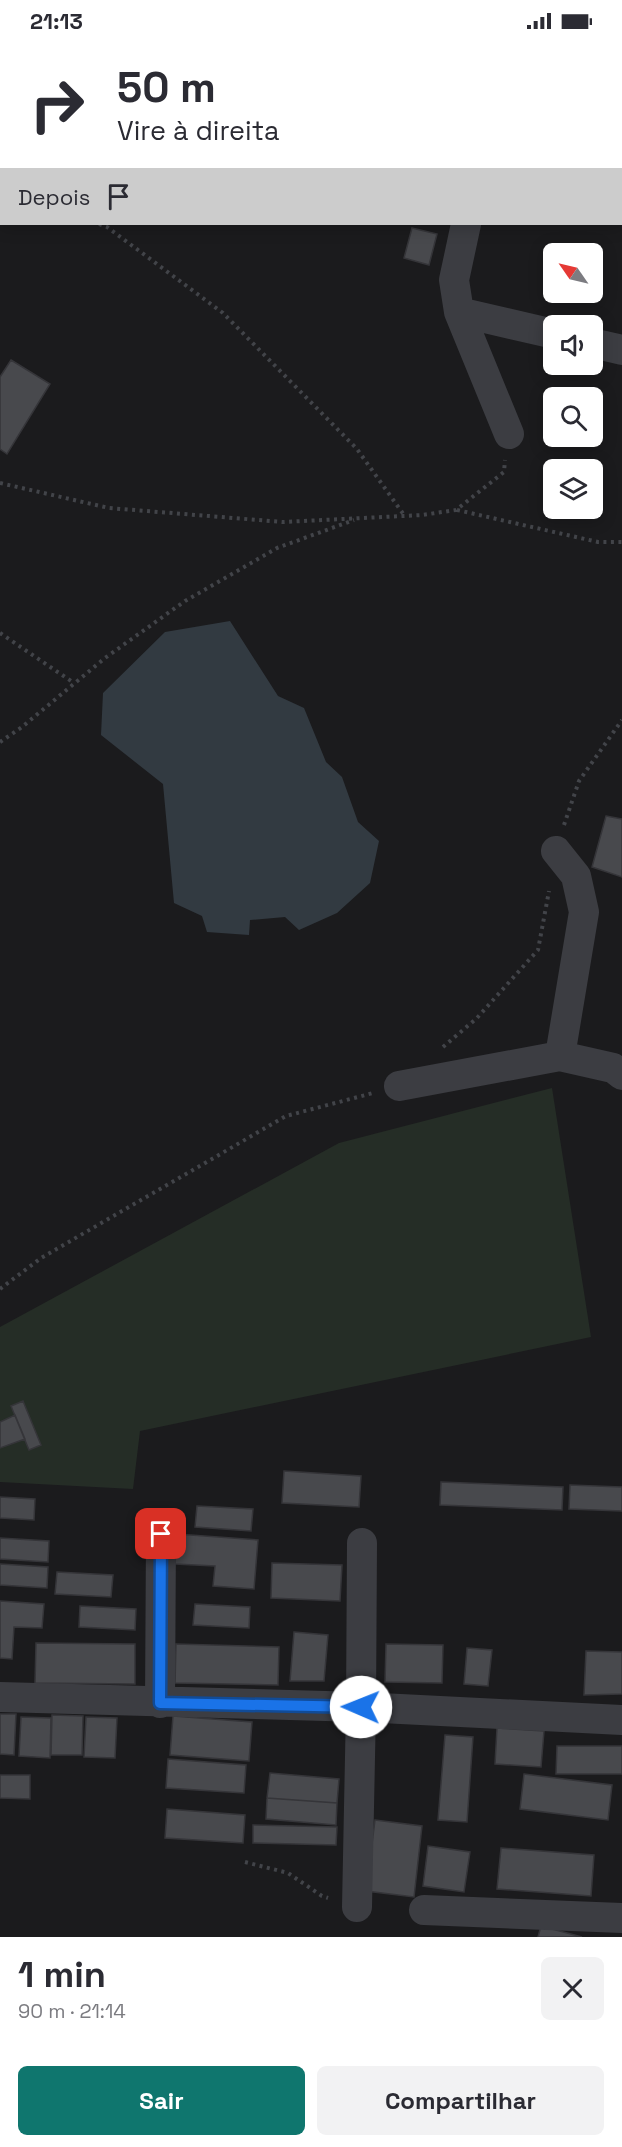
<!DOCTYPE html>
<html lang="pt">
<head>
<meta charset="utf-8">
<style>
  body { margin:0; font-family:"Space Grotesk",sans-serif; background:#f2f2f3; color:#2b2b33; height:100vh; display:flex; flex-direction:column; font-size:22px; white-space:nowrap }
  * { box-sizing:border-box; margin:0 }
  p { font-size:20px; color:#7c7c81 }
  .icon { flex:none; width:33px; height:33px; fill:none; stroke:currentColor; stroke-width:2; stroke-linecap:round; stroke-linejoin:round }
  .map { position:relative; height:1895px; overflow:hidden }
  .panel { display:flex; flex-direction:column; background:#fff; flex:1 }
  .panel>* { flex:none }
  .top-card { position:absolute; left:0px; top:0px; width:622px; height:183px; box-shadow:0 3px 15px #0003; background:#fff; color:#2b2b33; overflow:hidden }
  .needle { width:39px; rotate:304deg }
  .fabs { position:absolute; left:543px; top:201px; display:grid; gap:12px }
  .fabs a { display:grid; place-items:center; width:60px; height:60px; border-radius:9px; background:#fff; box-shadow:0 3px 15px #0003; font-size:30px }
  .pin { position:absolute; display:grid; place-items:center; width:51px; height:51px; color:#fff; margin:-26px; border-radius:12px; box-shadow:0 3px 9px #0006 }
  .me { position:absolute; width:66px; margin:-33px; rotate:271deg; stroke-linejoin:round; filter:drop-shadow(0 0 4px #0008) }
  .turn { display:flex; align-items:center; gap:21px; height:126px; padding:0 18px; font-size:27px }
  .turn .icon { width:78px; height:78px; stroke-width:2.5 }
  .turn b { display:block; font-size:42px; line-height:51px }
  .then { display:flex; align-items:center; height:57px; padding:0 18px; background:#0003; gap:12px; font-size:22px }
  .round { display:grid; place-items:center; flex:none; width:63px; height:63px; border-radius:9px; background:#f2f2f3 }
  .head { display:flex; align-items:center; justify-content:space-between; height:102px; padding:0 18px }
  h1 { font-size:36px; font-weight:700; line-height:45px }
  .primary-button { display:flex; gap:12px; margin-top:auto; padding:12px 18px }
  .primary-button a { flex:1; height:69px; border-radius:9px; background:#0f766e; color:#fff; font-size:24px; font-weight:700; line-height:69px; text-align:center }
  .primary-button a+a { background:#f2f2f3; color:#2b2b33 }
  .status { display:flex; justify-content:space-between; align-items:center; height:42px; padding:0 30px; background:#fff; direction:ltr }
  .status svg { height:16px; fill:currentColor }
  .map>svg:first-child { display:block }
</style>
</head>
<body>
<div class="status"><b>21:13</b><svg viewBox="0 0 49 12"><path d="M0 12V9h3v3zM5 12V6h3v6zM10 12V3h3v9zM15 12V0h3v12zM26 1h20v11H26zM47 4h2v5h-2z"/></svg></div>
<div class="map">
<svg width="622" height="1895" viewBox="0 0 622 1895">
  <rect width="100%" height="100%" fill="#1b1b1d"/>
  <path fill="#252d26" d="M552,1046L591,1295L140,1389L133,1447L0,1440V1285L339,1101Z"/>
  <path fill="#323a41" d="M230,579L278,654L304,666L326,720L342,735L358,780L379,799L370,841L337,871L299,888L285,875L250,878L249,893L207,890L202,874L174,861L163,742L101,693L103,651L165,590Z"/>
  <path fill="#48494d" stroke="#353539" stroke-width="1.5" d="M412,186L437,192L429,223L404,216Z
    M11,318L50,342L7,412L0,407V335Z
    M606,774L622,777V835L592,825Z
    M23,1359L41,1403L29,1408L11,1364Z
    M15,1373L25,1397L0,1406V1380Z
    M284,1429L361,1434L359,1465L282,1461Z
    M441,1440L563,1445L562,1468L440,1463Z
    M570,1443L622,1445V1469L569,1467Z
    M0,1455L35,1457L34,1478L0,1476Z
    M197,1464L253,1467L251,1489L195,1485Z
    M177,1492L258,1498L254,1547L213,1544L215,1524L175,1522Z
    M0,1496L49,1499L48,1520L0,1517Z
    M272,1521L342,1523L340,1559L271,1556Z
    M0,1522L48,1525L47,1546L0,1543Z
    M57,1530L113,1533L111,1555L55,1552Z
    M0,1559L44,1562L42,1586L14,1585L12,1617L0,1616Z
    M195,1562L250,1565L249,1586L193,1583Z
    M80,1564L136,1567L135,1588L79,1585Z
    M294,1590L328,1593L324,1639H290Z
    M36,1601L135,1602V1642L35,1641Z
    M176,1602L279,1605L278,1643L175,1641Z
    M386,1602L443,1603L442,1641L385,1640Z
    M467,1606L492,1608L488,1644L464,1642Z
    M586,1609L622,1610V1652L584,1653Z
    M0,1672H16L14,1713L0,1712Z
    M52,1673L83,1674L82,1713H51Z
    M173,1674L252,1680L249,1719L170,1713Z
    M21,1675L51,1676L50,1716L19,1714Z
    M86,1675L117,1676L115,1716L84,1715Z
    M497,1686L544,1689L541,1725L495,1722Z
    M445,1693L473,1695L467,1780L438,1778Z
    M557,1704H622V1732H556Z
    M168,1717L246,1723L244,1751L166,1746Z
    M270,1731L339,1737L337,1761L267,1756Z
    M524,1732L612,1743L608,1778L520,1767Z
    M0,1733H30V1757L0,1756Z
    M267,1756L337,1761L336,1783L266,1777Z
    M167,1767L245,1773L243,1801L165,1796Z
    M375,1778L422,1784L414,1855L366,1849Z
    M253,1783L337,1785L336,1803L253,1801Z
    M428,1804L470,1810L464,1850L423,1844Z
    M501,1806L594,1813L591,1854L497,1847Z
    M541,1884L582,1895H538Z"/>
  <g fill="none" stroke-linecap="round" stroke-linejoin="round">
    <path stroke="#424449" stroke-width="4" stroke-dasharray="3 4.5" stroke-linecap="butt" d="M0,141L2,142
      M99,182L107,185L223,271L357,407L404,473
      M0,441L109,466L283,480L422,473L456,468L504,430L505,418
      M457,468L598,500H622
      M0,591L74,641
      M0,700L22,685L105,616L185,559L277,506L354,478
      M564,783L579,739L622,678
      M443,1005L477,976L538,908L549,849
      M0,1247L41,1216L286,1074L373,1051
      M245,1820L288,1831L322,1854L328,1856"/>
    <path stroke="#3c3d42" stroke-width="30" d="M378,0L384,2
      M506,2V0
      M621,58H622
      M466,182L454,238L459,270L509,392
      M459,270L554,292
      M592,301L622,308
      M556,809L576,834L584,870L560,1014
      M399,1044L560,1014L613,1026L622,1033
      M0,1655L361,1665L622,1678
      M160,1661L161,1492
      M357,1865L361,1665L362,1501
      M424,1868L622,1876"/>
  </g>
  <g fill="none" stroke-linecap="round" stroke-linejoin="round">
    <g stroke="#114b97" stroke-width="15">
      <path id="route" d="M161,1492L160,1661L361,1665"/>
    </g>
    <use href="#route" stroke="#1a73e8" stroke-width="10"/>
  </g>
</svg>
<div class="fabs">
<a><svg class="needle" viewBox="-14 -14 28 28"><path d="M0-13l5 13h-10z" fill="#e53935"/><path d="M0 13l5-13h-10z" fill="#7c7c81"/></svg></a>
<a><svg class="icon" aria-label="sound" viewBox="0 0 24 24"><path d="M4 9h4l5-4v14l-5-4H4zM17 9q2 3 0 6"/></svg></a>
<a><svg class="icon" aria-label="search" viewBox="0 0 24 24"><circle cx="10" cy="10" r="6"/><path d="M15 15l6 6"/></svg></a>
<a><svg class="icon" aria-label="layers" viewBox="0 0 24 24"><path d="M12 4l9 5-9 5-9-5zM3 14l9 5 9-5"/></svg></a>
</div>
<div class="pin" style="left:161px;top:1492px;background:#d93025"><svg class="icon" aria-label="arrive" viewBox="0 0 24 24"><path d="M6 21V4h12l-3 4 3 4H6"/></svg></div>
<svg class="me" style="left:361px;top:1665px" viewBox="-20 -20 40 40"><circle r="19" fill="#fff"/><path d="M0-13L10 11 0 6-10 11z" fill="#1a73e8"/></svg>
<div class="top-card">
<div class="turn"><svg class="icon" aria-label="right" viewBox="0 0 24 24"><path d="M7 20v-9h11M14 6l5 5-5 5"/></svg><div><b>50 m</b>Vire à direita</div></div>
<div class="then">Depois<svg class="icon" aria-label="arrive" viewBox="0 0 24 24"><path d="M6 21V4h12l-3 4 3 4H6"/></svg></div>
</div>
</div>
<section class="panel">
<div class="head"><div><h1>1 min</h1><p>90 m · 21:14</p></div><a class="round"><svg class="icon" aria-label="close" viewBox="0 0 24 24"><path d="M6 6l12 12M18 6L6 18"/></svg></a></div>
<div class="primary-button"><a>Sair</a><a>Compartilhar</a></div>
</section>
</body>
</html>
